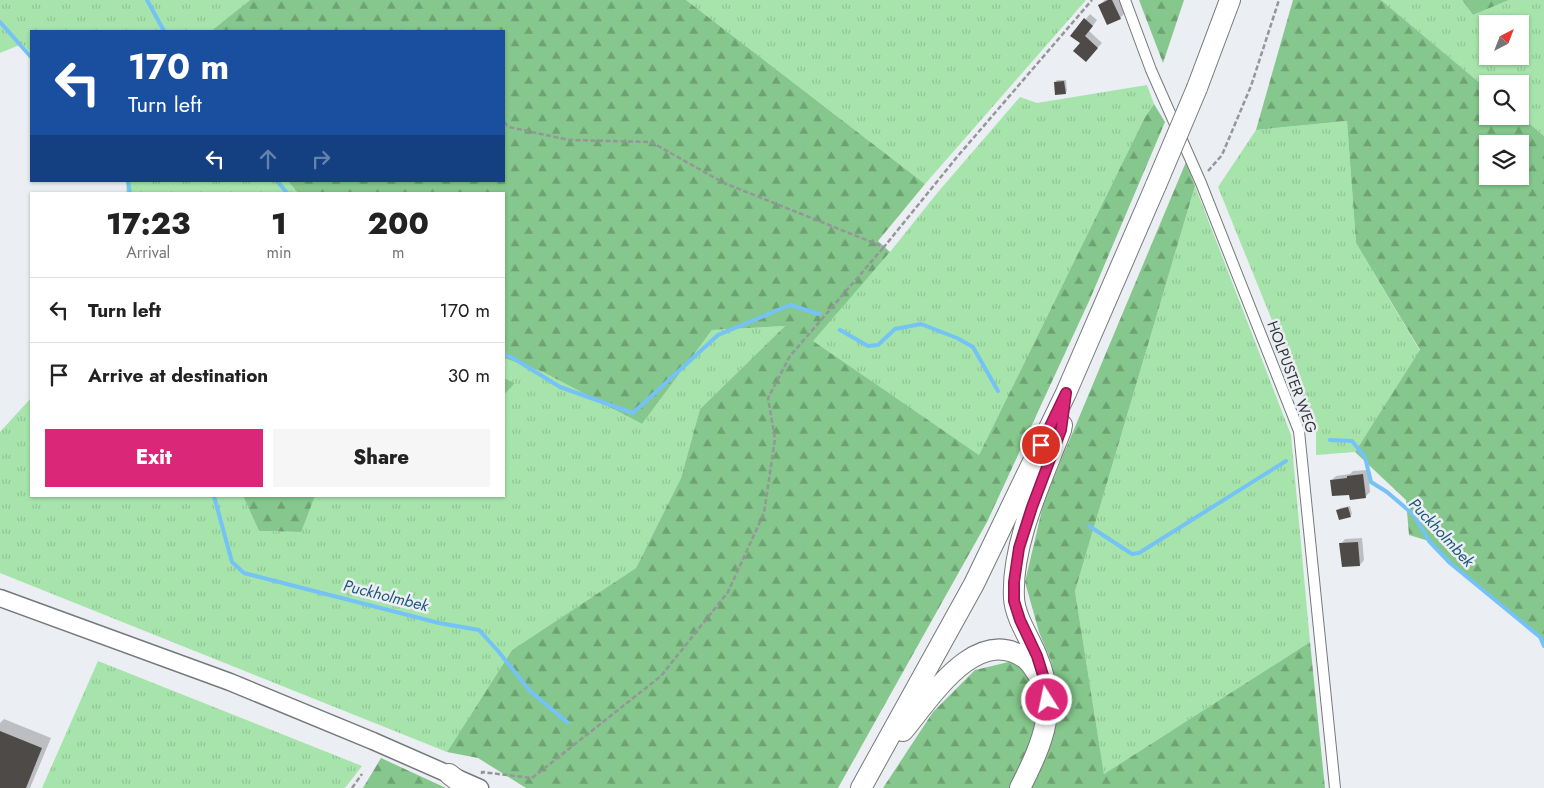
<!DOCTYPE html>
<html lang="en">
<head>
<meta charset="utf-8">
<style>
  body { margin:0; font-family:Jost,sans-serif; background:#f6f6f6; color:#222; height:100vh; display:flex; flex-direction:column; font-size:19px; white-space:nowrap }
  * { box-sizing:border-box; margin:0 }
  p { font-size:16px; color:#767676 }
  .icon { flex:none; width:28px; height:28px; fill:none; stroke:currentColor; stroke-width:2; stroke-linecap:round; stroke-linejoin:round }
  .map { position:relative; flex:1; overflow:hidden }
  .panel { position:absolute; left:30px; top:192px; width:475px; height:305px; display:flex; flex-direction:column; background:#fff; border-radius:0px; box-shadow:0 1px 4px #0004 }
  .panel>* { flex:none }
  .top-card { position:absolute; left:30px; top:30px; width:475px; height:152px; border-radius:0px; box-shadow:0 1px 4px #0004; background:#1a4fa0; color:#fff; overflow:hidden }
  .needle { width:32px; rotate:42deg }
  .tools { position:absolute; left:1479px; top:15px; display:grid; gap:10px }
  .tools a { display:grid; place-items:center; width:50px; height:50px; border-radius:0px; background:#fff; box-shadow:0 1px 4px #0004; font-size:25px }
  .pin { position:absolute; display:grid; place-items:center; width:42px; height:42px; color:#fff; margin:-21px; border:2px solid #fff; border-radius:50%; box-shadow:0 1px 5px #0007 }
  .me { position:absolute; width:55px; margin:-28px; rotate:350deg; stroke-linejoin:round; filter:drop-shadow(0 0 4px #0008) }
  .turn { display:flex; align-items:center; gap:18px; height:105px; padding:0 15px; font-size:22px }
  .turn .icon { width:65px; height:65px; stroke-width:2.5 }
  .turn b { display:block; font-size:35px; line-height:42px }
  .lanes { display:flex; align-items:center; height:48px; padding:0 15px; background:#0003; justify-content:center; gap:25px; direction:ltr }
  .lanes .off { opacity:.35 }
  .eta { display:flex; justify-content:space-evenly; align-items:center; height:85px; text-align:center }
  .eta b { font-size:30px; font-weight:800; line-height:35px }
  .action { display:flex; gap:10px; margin-top:auto; padding:10px 15px }
  .action a { flex:1; height:58px; border-radius:0px; background:#db2777; color:#fff; font-size:20px; font-weight:800; line-height:58px; text-align:center }
  .action a+a { background:#f6f6f6; color:#222 }
  ul { padding:0; list-style:none }
  li { display:flex; align-items:center; gap:15px; height:65px; padding:0 15px; border-top:1px solid #e0e0e0 }
  li div { flex:1 }
  li b { display:block; font-size:19px }
  li em { font-style:normal }
  .map>svg:first-child { display:block }
</style>
</head>
<body>
<div class="map">
<svg width="1544" height="788" viewBox="0 0 1544 788">
  <defs>
    <pattern id="grass-tufts" width="24" height="20" patternUnits="userSpaceOnUse" patternTransform="scale(1.25)"><rect width="24" height="20" fill="#a6e4ab"/><path d="M3 7l-1-3M5 7V3M7 7l1-3M15 17l-1-3M17 17v-4M19 17l1-3" fill="none" stroke="#90c494"/></pattern>
    <pattern id="forest-firs" width="22" height="20" patternUnits="userSpaceOnUse" patternTransform="scale(1.25)"><rect width="22" height="20" fill="#85c78c"/><path d="M5 1l3.5 6h-7zM16 11l3.5 6h-7z" fill="#6ea273"/></pattern>
  </defs>
  <rect width="100%" height="100%" fill="#ebeef2"/>
  <path fill="url(#grass-tufts)" fill-rule="evenodd" d="M0,0H250L211,31H31V53L22,44L0,53Z
    M686,0H1086L925,184Z
    M1381,0H1462L1473,15L1509,0H1544V136L1520,116V84H1488L1487,89ZM1488,24H1520V56H1488Z
    M1147,85L1154,104L1145,117L979,455L812,341L890,252L938,192L1020,97L1037,103Z
    M1347,121L1356,243L1420,351L1355,452L1316,455V429L1218,187L1256,130Z
    M127,181H288L299,194H126Z
    M1195,186L1291,435L1310,642L1104,774L1075,591Z
    M785,326L700,409L681,478L636,568L512,650L447,752L0,573V432L31,398V496H243L259,531L300,532L315,496H504V395L515,383L504,378V358L543,372L642,424L712,330Z
    M98,661L362,766L345,788H42Z"/>
  <path fill="url(#forest-firs)" fill-rule="evenodd" d="M250,0H686L925,184L878,241L890,252L813,341L979,455L1145,117L1154,104L1165,122L1090,299L987,522L838,788H526L478,758L447,752L512,650L636,568L681,478L700,409L785,326L712,330L642,424L543,372L504,358V194H299L288,181H504V31H211Z
    M1139,0H1184L1163,63Z
    M1293,0H1381L1487,89L1488,116H1520L1544,136V646L1540,637L1450,563L1429,541L1409,535L1406,500L1355,452L1420,350L1356,243L1347,121L1256,130ZM1488,144H1520V176H1488Z
    M1462,0H1509L1473,15Z
    M1186,162L1195,186L1075,591L1104,774L1310,642L1325,788H1031L1046,756L1059,704L1051,661L1039,632L1025,582L1044,501Z
    M504,378L515,383L504,395Z
    M243,496H315L301,532L259,531Z
    M1013,661L1032,675L1039,696L1038,719L1033,744L1010,788H883L933,712L975,670Z
    M381,758L446,788H363Z"/>
  <path fill="#0003" d="M1105,0H1119L1125,13L1120,18L1108,24L1099,5Z
    M1090,14L1097,20L1089,31L1102,43L1090,56L1081,43L1072,35Z
    M1057,80H1066L1067,91L1065,93L1055,83Z
    M1368,470L1370,492L1365,497L1332,480L1336,476L1350,474L1353,471Z
    M1350,506L1352,514L1350,516L1338,510L1340,508Z
    M1362,538L1364,560L1360,565L1341,544L1345,539Z
    M4,719L51,738L30,788H0V723Z"/>
  <g fill="none" stroke-linecap="round" stroke-linejoin="round">
    <path stroke="#75c2f7" stroke-width="4" d="M147,0L164,31
      M0,22L31,57
      M128,181L130,194
      M277,181L288,194
      M840,330L868,346L878,345L895,329L921,324L957,338L973,347L998,391
      M504,354L513,358L560,387L633,413L718,335L790,305L819,314
      M1330,440L1352,441L1365,457L1371,482L1387,492L1414,515L1429,541L1450,563L1540,637L1544,646
      M214,496L232,562L244,573L439,623L479,630L498,651L530,691L568,723
      M1089,526L1132,554L1139,553L1286,461"/>
  </g>
  <path fill="#4e4a48" d="M1108,0H1112L1121,19L1107,25L1098,5Z
    M1084,18L1093,26L1085,36L1098,48L1086,62L1073,51L1080,43L1070,36Z
    M1064,81L1066,94L1055,95L1054,82Z
    M1363,474L1366,498L1350,500L1349,495L1332,496L1330,480L1347,478V476Z
    M1348,507L1351,517L1339,520L1336,510Z
    M1358,542L1360,566L1342,567L1339,543Z
    M0,731L42,748L26,788H0Z"/>
  <g fill="none" stroke-linecap="round" stroke-linejoin="round">
    <g stroke="#76797c" stroke-width="12">
      <path id="street" d="M1125,0L1151,70L1201,183L1299,431L1335,788"/>
    </g>
    <g stroke="#76797c" stroke-width="19">
      <path id="primary" d="M0,598L230,682L373,741L480,788"/>
    </g>
    <g stroke="#76797c" stroke-width="22">
      <path id="highway" d="M1197,88L1230,0
        M903,731C930,699 976,623 1026,659C1032,664 1036,672 1040,678
        M449,774L467,788
        M861,788L974,584L1066,393L1156,185
        M1020,788C1044,740 1059,707 1036,654C1029,637 1015,617 1014,598C1011,544 1042,480 1061,430L1062,425"/>
    </g>
    <path stroke="#949699" stroke-width="2.5" stroke-dasharray="5 2.5" stroke-linecap="butt" d="M401,30L402,31
      M504,122L509,127L569,140L651,142L724,183L884,247L957,157L1092,0
      M1208,171L1222,155L1251,86L1279,0
      M482,774V772L532,778L661,676L728,592L764,513L775,439L768,398L790,356L884,247
      M352,788L362,774"/>
    <use href="#street" stroke="#fff" stroke-width="10"/>
    <use href="#primary" stroke="#fff" stroke-width="16"/>
    <use href="#highway" stroke="#fff" stroke-width="20"/>
    <g stroke="#76797c" stroke-width="22" stroke-linecap="butt">
      <path id="highway-bridge" d="M1156,185L1197,88"/>
    </g>
    <use href="#highway-bridge" stroke="#fff" stroke-width="20"/>
  </g>
  <g fill="none" stroke-linecap="round" stroke-linejoin="round">
    <g stroke="#8e194d" stroke-width="12">
      <path id="route" d="M1041,445L1066,393L1061,430L1032,507L1019,548L1014,582V601L1020,620L1037,656L1046,685L1047,700"/>
    </g>
    <use href="#route" stroke="#db2777" stroke-width="9"/>
  </g>
  <g text-anchor="middle" stroke-width="5" stroke-linejoin="round" paint-order="stroke">
    <g font-size="15" fill="#343537" stroke="#ebeef2">
      <text transform="translate(1292 377) rotate(70)" y="5">HOLPUSTER WEG</text>
    </g>
    <g font-size="16" font-style="italic" fill="#1f577b" stroke="#ebeef2">
      <text transform="translate(1442 532) rotate(47)" y="6">Puckholmbek</text>
      <text transform="translate(386 595) rotate(14)" y="6">Puckholmbek</text>
    </g>
  </g>
</svg>
<div class="tools">
<a><svg class="needle" viewBox="-14 -14 28 28"><path d="M0-13l5 13h-10z" fill="#e53935"/><path d="M0 13l5-13h-10z" fill="#767676"/></svg></a>
<a><svg class="icon" aria-label="search" viewBox="0 0 24 24"><circle cx="10" cy="10" r="6"/><path d="M15 15l6 6"/></svg></a>
<a><svg class="icon" aria-label="layers" viewBox="0 0 24 24"><path d="M12 4l9 5-9 5-9-5zM3 14l9 5 9-5"/></svg></a>
</div>
<div class="pin" style="left:1041px;top:445px;background:#d93025"><svg class="icon" aria-label="arrive" viewBox="0 0 24 24"><path d="M6 21V4h12l-3 4 3 4H6"/></svg></div>
<svg class="me" style="left:1047px;top:700px" viewBox="-20 -20 40 40"><circle r="17" fill="#db2777" stroke="#fff" stroke-width="3"/><path d="M0-11L8 9 0 5-8 9z" fill="#fff"/></svg>
<div class="top-card">
<div class="turn"><svg class="icon" aria-label="left" viewBox="0 0 24 24"><path d="M17 20v-9H6M10 6l-5 5 5 5"/></svg><div><b>170 m</b>Turn left</div></div>
<div class="lanes"><svg class="icon" aria-label="left" viewBox="0 0 24 24"><path d="M17 20v-9H6M10 6l-5 5 5 5"/></svg><svg class="icon off" aria-label="ahead" viewBox="0 0 24 24"><path d="M12 20V5M6 11l6-6 6 6"/></svg><svg class="icon off" aria-label="right" viewBox="0 0 24 24"><path d="M7 20v-9h11M14 6l5 5-5 5"/></svg></div>
</div>
<section class="panel">
<div class="eta">
<div><b>17:23</b><p>Arrival</p></div>
<div><b>1</b><p>min</p></div>
<div><b>200</b><p>m</p></div>
</div>
<ul>
<li><svg class="icon" aria-label="left" viewBox="0 0 24 24"><path d="M17 20v-9H6M10 6l-5 5 5 5"/></svg><div><b>Turn left</b></div><em>170 m</em></li>
<li><svg class="icon" aria-label="arrive" viewBox="0 0 24 24"><path d="M6 21V4h12l-3 4 3 4H6"/></svg><div><b>Arrive at destination</b></div><em>30 m</em></li>
</ul>
<div class="action"><a>Exit</a><a>Share</a></div>
</section>
</div>
</body>
</html>
